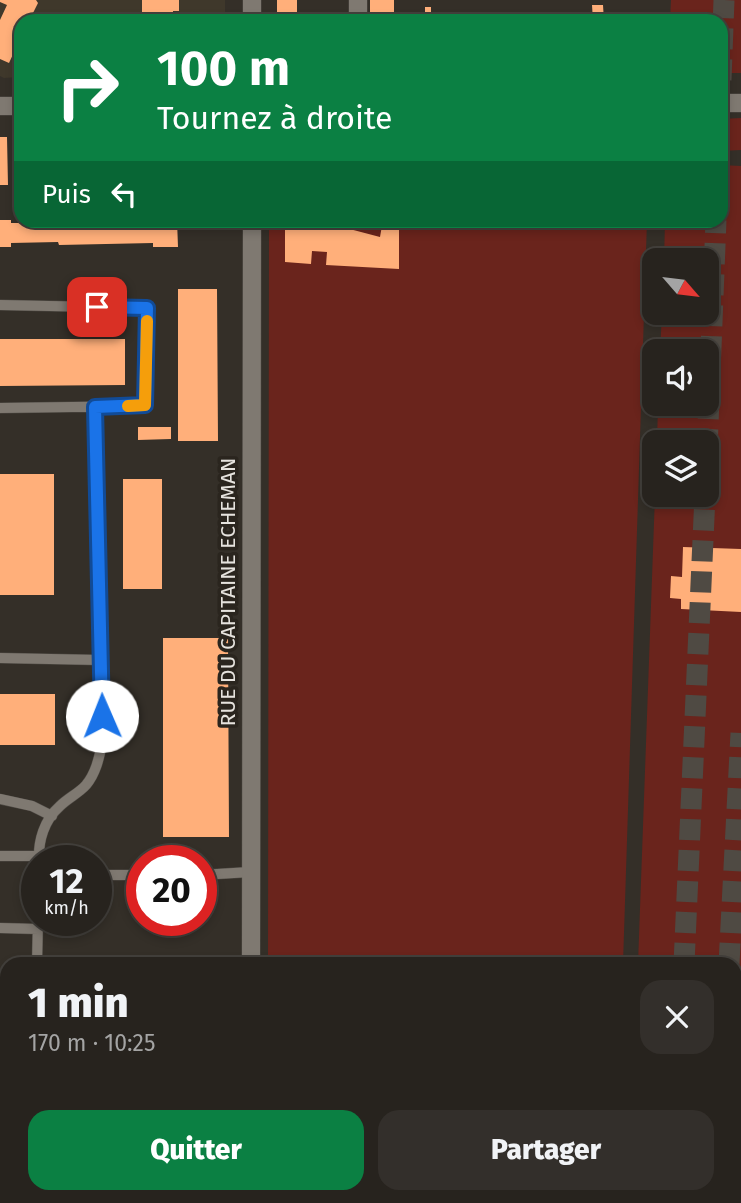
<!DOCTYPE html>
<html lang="fr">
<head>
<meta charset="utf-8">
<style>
  body { margin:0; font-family:"Fira Sans",sans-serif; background:#332f2b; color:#f1f3f6; height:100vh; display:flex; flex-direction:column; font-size:26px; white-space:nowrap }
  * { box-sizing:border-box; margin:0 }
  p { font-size:23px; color:#a4a4a4 }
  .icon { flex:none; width:38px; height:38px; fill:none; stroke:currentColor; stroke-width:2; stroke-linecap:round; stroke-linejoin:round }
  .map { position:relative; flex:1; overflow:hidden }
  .drawer { position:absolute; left:0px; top:957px; width:742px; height:247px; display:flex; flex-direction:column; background:#27231e; border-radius:21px 21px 0 0; box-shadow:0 4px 10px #0003,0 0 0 2px #43403c }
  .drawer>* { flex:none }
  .banner { position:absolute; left:14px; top:14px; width:714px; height:214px; border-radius:21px; box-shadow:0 4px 10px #0003,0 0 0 2px #43403c; background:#0b8043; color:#fff; overflow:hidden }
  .needle { width:46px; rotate:118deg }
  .buttons { position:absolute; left:642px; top:248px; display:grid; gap:14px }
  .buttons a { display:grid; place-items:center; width:77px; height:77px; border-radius:14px; background:#27231e; box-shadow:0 4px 10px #0003,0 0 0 2px #43403c; font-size:35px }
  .speed { position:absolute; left:21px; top:845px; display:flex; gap:14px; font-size:35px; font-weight:700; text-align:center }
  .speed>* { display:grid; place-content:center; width:91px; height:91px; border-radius:50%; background:#27231e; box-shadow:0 4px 10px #0003,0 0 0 2px #43403c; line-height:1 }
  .speed small { font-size:18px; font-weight:400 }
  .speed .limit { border:10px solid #d22; background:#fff; color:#111 }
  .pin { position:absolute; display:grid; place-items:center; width:60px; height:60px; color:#fff; margin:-30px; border-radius:14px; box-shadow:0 4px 10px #0006 }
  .me { position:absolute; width:77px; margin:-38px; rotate:359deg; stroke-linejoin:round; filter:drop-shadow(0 0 5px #0008) }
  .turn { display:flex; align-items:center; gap:24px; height:147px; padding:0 28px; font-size:32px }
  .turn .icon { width:91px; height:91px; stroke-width:2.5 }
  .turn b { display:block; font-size:49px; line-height:60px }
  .then { display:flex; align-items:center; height:66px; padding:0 28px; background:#0003; gap:14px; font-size:26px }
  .round { display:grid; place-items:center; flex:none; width:74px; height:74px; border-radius:21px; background:#332f2b }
  .head { display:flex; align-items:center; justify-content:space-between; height:119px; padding:0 28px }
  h1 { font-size:42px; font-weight:800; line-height:52px }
  .primary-button { display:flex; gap:14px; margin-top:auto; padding:14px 28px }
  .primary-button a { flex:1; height:80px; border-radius:21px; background:#0b8043; color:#fff; font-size:28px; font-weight:800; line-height:80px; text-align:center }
  .primary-button a+a { background:#332f2b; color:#f1f3f6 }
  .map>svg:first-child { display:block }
</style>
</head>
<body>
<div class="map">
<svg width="741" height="1203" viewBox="0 0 741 1203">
  <rect width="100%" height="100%" fill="#342f28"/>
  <path fill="#3f382b" d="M0,0H225V12L235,13V21H21V77L4,78L0,76Z"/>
  <path fill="#6a241c" d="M671,0H741V73H721V21H670Z
    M741,118V150L721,151V119Z
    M721,165L741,166V1143H735V964H638L655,495H707V443H657L658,404H707V352H660L662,313H707V261H664L665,221L721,220Z
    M269,221H647L623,964H268Z
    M735,1196H741V1203H621L622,1197Z"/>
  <path fill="#ffaf7a" d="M0,0H36L38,3L29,21H21V37L9,63L0,59V20L7,5L0,2Z
    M142,0H179V11H173V21H142Z
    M277,0H297V21H277Z
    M370,0H394V21H370Z
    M592,5H603L604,21H593Z
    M425,7H431V21H425Z
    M0,137H7L8,185H0Z
    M0,220H11V223H58V220H106V223H153V220H177L178,247H153V243L59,245L58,242L11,243V247H0Z
    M285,220H323L342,227L380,237L383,220H399V269L326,265L327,252L312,251L311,264L285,262Z
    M178,289H217L218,441H178Z
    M0,339H125V385L0,386Z
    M138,427H171V439L138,440Z
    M0,474H54V595H0Z
    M123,479H162V589H123Z
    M683,547L741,549V612L681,609V599L670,598L671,576L682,577Z
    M163,638H228L229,837H163Z
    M0,694H55V745H0Z
    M0,1063H7V1146H0Z
    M0,1196L29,1197V1203H0Z
    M77,1197H90V1203H77Z
    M109,1197H175V1203H109Z
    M416,1197H455V1203H416Z
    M520,1200H604V1203H519Z"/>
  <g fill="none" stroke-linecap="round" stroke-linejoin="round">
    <path stroke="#4f4a43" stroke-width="21" stroke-dasharray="21 10" stroke-linecap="butt" d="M721,80L724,0
      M707,450L716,220
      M684,964L705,495
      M729,964L741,733
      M672,1203V1197
      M717,1203V1197"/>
    <g stroke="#504c46" stroke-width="11">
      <path id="lane" d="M0,305L147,308L145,406L0,408
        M0,658L100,660
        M0,799L32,806L52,816
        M0,856H39
        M39,861C38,841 44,820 60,806C68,798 79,793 86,785C96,773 99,758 102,744L95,407
        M96,875H142
        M201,875L250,872
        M0,928L38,929
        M37,964L38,920
        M0,1036L7,1037"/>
    </g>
    <g stroke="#504c46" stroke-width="19">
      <path id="street" d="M252,0V21
        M358,21V0
        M251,964L252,220
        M735,1167H741
        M0,1168H7
        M252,1203V1197
        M499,1203L500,1197"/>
    </g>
    <g stroke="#504c46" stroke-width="19">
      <path id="secondary" d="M721,103H741
        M0,106H21"/>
    </g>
    <use href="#lane" stroke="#7f7971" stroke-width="10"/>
    <use href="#street" stroke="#7f7971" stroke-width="18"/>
    <use href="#secondary" stroke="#7f7971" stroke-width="18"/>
  </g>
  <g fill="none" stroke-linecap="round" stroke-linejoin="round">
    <g stroke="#114b97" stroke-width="18">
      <path id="route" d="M97,307L147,308L145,405L95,407L102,716"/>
    </g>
    <use href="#route" stroke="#1a73e8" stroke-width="12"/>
    <path stroke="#f59e0b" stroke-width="12" d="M128,406L145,405L147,321"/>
  </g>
  <g text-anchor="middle" stroke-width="7" stroke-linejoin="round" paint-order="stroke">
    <g font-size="21" fill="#e6e3de" stroke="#2a251e">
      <text transform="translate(228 592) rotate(-90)" y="7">RUE DU CAPITAINE ECHEMAN</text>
    </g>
  </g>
</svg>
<div class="buttons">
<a><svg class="needle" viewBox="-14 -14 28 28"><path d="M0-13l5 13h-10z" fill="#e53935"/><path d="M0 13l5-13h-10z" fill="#a4a4a4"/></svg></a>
<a><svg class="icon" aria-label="sound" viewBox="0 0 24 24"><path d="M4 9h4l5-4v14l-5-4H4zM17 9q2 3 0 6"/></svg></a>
<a><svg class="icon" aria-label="layers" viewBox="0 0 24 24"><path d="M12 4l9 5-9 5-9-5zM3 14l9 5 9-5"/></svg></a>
</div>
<div class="speed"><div>12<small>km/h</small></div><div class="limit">20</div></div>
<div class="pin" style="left:97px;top:307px;background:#d93025"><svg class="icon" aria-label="arrive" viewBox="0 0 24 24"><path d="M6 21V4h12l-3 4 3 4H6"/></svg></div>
<svg class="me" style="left:102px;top:716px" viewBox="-20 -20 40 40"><circle r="19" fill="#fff"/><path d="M0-13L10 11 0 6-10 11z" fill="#1a73e8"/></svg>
<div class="banner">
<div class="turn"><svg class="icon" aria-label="right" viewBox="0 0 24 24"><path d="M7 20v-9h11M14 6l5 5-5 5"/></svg><div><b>100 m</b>Tournez à droite</div></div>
<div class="then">Puis<svg class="icon" aria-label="left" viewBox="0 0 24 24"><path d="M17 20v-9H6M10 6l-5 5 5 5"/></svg></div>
</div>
<section class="drawer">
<div class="head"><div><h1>1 min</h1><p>170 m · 10:25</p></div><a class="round"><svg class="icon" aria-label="close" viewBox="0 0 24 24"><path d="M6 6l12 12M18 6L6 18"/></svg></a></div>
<div class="primary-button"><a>Quitter</a><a>Partager</a></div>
</section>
</div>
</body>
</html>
